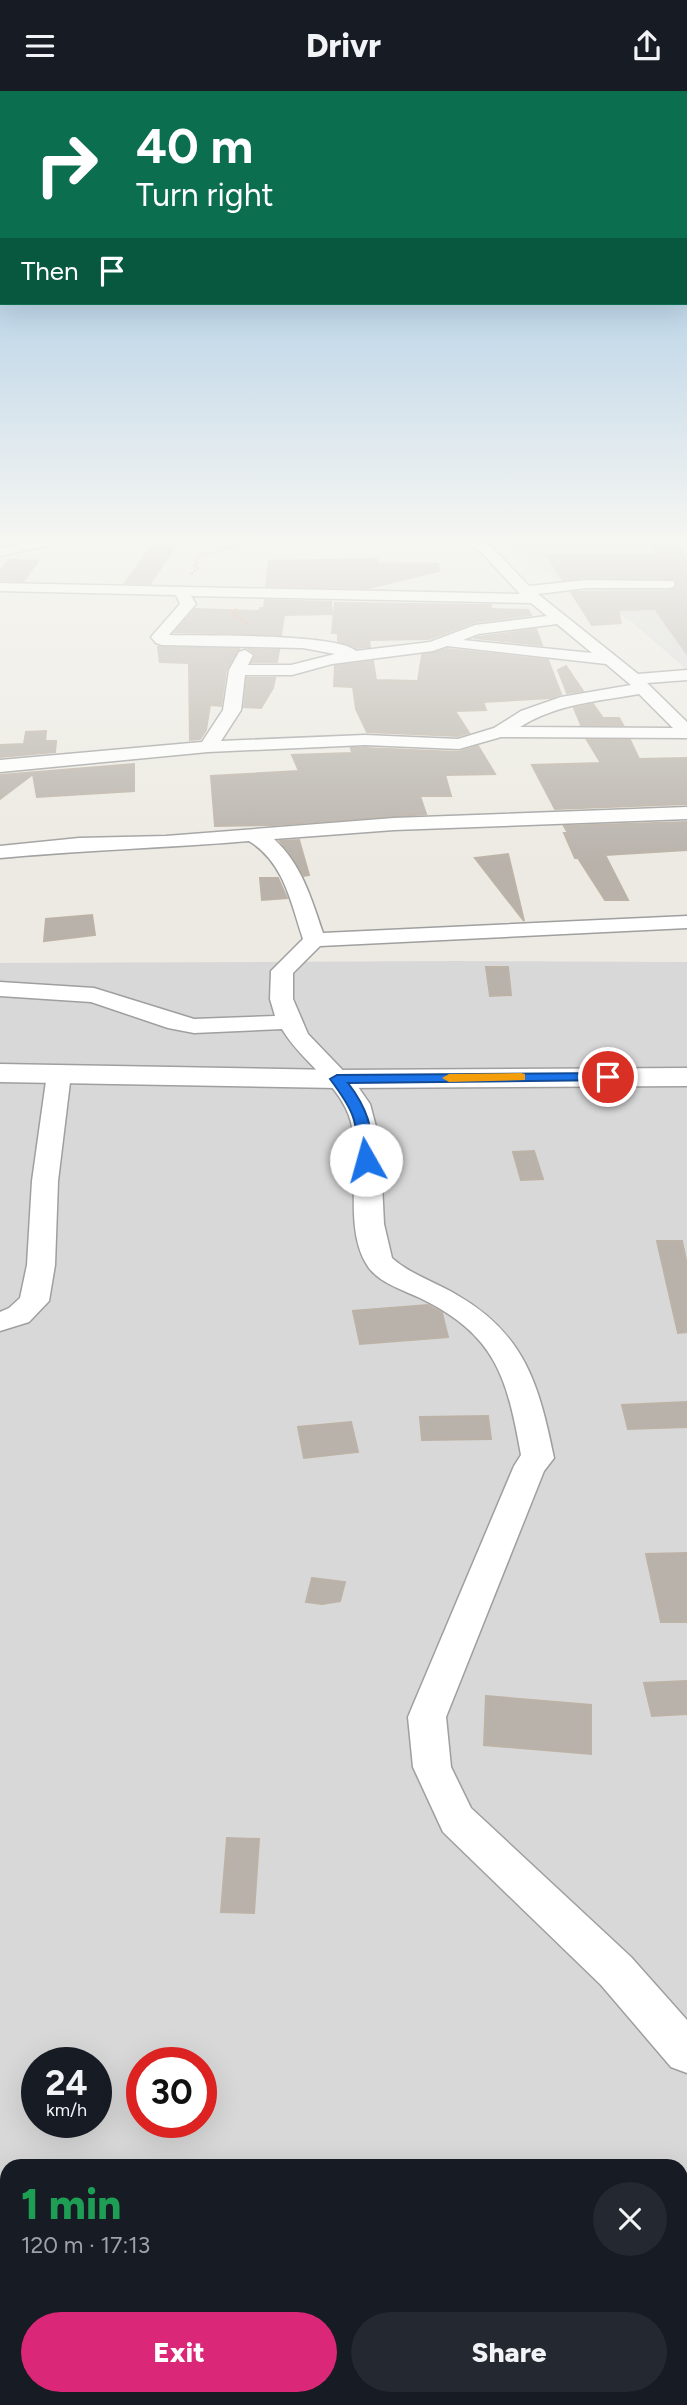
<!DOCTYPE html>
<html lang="en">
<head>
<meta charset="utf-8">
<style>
  body { margin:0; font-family:Figtree,sans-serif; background:#242831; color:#f1f3f6; height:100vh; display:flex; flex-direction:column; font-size:26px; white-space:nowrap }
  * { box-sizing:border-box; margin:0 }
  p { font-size:23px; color:#9ea1a6 }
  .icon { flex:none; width:38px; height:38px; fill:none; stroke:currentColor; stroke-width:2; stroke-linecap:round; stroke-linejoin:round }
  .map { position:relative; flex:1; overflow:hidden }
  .panel { position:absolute; left:0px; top:2068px; width:688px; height:247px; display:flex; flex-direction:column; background:#171b24; border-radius:21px 21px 0 0; box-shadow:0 7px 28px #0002 }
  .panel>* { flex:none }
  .hud { position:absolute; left:0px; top:0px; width:688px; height:214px; box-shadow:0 7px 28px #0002; background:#0b6e4f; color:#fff; overflow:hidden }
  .speed { position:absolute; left:21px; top:1956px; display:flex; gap:14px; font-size:35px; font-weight:700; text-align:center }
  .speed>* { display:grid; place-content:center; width:91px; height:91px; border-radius:50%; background:#171b24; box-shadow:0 7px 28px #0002; line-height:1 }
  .speed small { font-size:18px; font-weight:400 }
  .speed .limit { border:10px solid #d22; background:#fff; color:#111 }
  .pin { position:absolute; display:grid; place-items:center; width:60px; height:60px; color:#fff; margin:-30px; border:4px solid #fff; border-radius:50%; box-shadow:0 2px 7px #0007 }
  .me { position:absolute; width:77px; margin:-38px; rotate:353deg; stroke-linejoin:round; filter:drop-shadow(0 0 5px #0008) }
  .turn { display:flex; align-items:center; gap:24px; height:147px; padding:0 21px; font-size:32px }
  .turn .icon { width:91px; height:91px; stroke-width:2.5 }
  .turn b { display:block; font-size:49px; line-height:60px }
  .then { display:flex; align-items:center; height:66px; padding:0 21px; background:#0003; gap:14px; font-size:26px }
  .round { display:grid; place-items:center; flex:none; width:74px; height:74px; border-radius:37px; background:#242831 }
  .head { display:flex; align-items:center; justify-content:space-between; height:119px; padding:0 21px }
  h1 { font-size:42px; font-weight:800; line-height:52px; color:#1e9e55 }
  .cta { display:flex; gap:14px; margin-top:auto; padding:14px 21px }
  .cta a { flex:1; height:80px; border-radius:42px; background:#db2777; color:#fff; font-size:28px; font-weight:800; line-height:80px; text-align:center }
  .cta a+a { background:#242831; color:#f1f3f6 }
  header { display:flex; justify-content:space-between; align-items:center; height:91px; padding:0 21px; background:#171b24; font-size:32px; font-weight:800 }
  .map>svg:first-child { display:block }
</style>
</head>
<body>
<header><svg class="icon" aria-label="menu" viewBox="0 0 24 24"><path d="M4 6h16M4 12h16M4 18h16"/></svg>Drivr<svg class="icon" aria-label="share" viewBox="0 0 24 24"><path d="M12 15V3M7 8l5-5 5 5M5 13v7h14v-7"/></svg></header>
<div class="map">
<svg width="687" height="2314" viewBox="0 0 687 2314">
  <rect width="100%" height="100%" fill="#eceae2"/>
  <path fill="#d9d8d8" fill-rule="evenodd" d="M492,449H687V579L632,531Z
    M458,870L687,871V2314H0V872ZM37,1972H96V2032H37ZM142,1972H201V2032H142ZM7,2076H681V2308H7Z"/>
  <path fill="#b8b2ab" stroke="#bcb2a6" stroke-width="2" d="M156,449H180L150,493L125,492Z
    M649,449H676L687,472V563L655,518L618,519L621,532L592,534L571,501L669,500L677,494L675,489L586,486L563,489L547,464H659Z
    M377,468V472L438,473L439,480L369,497L266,495L269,470Z
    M9,469L38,470L24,490L0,489V481Z
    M265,509L331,511L332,523L284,524L281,544L175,541L195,518L260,520V517H264Z
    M335,512L491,514V518L528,519L531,524L475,531L429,548L369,549L370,556L356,557L338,550V542H332Z
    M536,538L542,554L474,547L479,546Z
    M158,556L239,558L226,579L221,615L210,614L206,639L200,648L190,649L189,572L160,571Z
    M249,558L279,559L277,571H252L256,563Z
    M447,558L548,569L561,603L551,607L483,611L486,619L455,620L469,642L458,645L367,641L356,618L353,596L334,595L335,575L373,570L376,589L418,590L422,564Z
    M566,575L583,600L567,602L558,579Z
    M247,587H275L273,597L261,617L244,616Z
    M593,613L603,627H619L623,634H581L574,617Z
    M46,640L45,650H56L55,661L0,666V654L24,653L26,641Z
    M587,649H630L639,668L687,667V713L555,718L532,674L601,672Z
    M478,655L495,683L445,684L451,705H420L426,723L274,734L215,735L211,685L299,680L292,664L352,662L351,657H365L459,661Z
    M134,673V700L37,706L33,683L0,708V684Z
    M687,731V759L605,764L628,809H605L578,767H575L564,742H568L564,735Z
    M299,749L309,784L304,785L280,750Z
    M508,763L524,830L475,767Z
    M260,787H278L287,807L262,809Z
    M92,824L95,844L44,850L46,828Z
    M486,876H508L511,904L490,905Z
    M534,1060L543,1088L521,1089L513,1061Z
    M657,1150H682L687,1174V1241L678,1242Z
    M428,1214L442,1222L448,1246L360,1253L353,1220Z
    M687,1311V1336L628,1338L622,1314Z
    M488,1325L491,1348L422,1349L420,1326Z
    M351,1331L358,1361L304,1367L298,1336Z
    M687,1462V1531H661L646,1463Z
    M312,1487L345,1491L340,1510L322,1513L306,1511Z
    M687,1590V1623L652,1625L644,1592Z
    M486,1605L591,1614V1663L484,1654Z
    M227,1747L259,1748L254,1822L221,1821Z"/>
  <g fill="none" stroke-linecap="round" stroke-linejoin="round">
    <g stroke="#9f9f9f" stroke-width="3">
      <path id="minor" d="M34,449H59L57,452L0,465V457Z
        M465,449H481L493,457L529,495L586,489L673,490L675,493L673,496L668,497H586L538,503L638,583L687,579V589L647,592L687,631V647L501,646L459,658L365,654L208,661L0,681V669L202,651L223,619L229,579L239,561L245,559L253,564L248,574H291L335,563L303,557L162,554L156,552L151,546L180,513L176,504L0,500V492L520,503L483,463ZM191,505L531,512L547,525L475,534L430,551L356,560C338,542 201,545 169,544L196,513ZM557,533L592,562L463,549L478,543ZM447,555L606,573L631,594L561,606L521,620L494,637L458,648L365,644L221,650L241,619L245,584H292L332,573L433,560ZM639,603L673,637L520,636C556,613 599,610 639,603Z
        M687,716V728L394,739L274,748C302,774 311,807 323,842L687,825V837L320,855L293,882V908L308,943L356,993L370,1013L380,1051L384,1133L392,1167C411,1184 436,1191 457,1204C525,1243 539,1294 554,1367L544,1380L446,1626L451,1676L471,1717L631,1866L687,1929V1982L671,1976L601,1894L443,1741L413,1676L408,1626L514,1375L521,1364C507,1286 496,1244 420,1207C403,1199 377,1191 367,1174C343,1137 361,1074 351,1031C341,993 302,972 282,938L194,942L168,937L91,911L0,905V891L94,897L194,928L275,925L270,908L271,880L303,848C291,812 284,771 249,750C166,757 83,759 0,767V755L79,747L166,745L394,727Z
        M59,976L68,978L71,983L58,1090L55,1174L49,1210L29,1231L0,1240V1221L9,1217L20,1207L27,1174L32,1090L47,983L50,978Z
        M0,2118H7V2166H0Z
        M681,2171L687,2173V2221L681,2219Z"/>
    </g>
    <g stroke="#9f9f9f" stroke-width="3">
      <path id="tertiary" d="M0,973L337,979L687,977V995L337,997L0,991Z"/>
    </g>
    <path stroke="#eb8f73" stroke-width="2.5" stroke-dasharray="2 2" stroke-linecap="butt" d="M191,483L198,477L195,473L200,463L217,462L250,449
      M237,518L233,522L246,532"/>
    <use href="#minor" fill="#fff" fill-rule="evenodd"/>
    <use href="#tertiary" fill="#fff" fill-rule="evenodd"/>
  </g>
  <linearGradient id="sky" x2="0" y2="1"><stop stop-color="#8dbae0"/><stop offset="0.58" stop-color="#f6f6f2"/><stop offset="1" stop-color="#f6f6f2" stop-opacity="0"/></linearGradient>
  <rect width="687" height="773" fill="url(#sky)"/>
  <path fill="#1a73e8" stroke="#114b97" stroke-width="2" d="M608,982L615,986L613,989L348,992C368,1018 372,1036 374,1069L366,1073L359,1069C357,1028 354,1020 330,988L337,984Z"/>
  <path fill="#f59e0b" d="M521,982L525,983V989L449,991L442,987L449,983Z"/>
</svg>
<div class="speed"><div>24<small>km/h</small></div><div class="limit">30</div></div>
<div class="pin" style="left:608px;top:986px;background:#d93025"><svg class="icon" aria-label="arrive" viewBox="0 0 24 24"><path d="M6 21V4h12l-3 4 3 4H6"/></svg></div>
<svg class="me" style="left:366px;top:1069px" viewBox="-20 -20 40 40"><circle r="19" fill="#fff"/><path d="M0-13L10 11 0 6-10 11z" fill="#1a73e8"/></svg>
<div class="hud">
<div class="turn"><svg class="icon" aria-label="right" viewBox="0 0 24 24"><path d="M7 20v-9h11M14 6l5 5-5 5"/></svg><div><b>40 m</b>Turn right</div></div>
<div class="then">Then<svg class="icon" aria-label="arrive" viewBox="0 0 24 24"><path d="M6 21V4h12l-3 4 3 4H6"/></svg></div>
</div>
<section class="panel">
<div class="head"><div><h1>1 min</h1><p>120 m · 17:13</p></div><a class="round"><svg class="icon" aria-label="close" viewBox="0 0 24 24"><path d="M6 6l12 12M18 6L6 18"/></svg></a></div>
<div class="cta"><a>Exit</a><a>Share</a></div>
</section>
</div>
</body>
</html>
